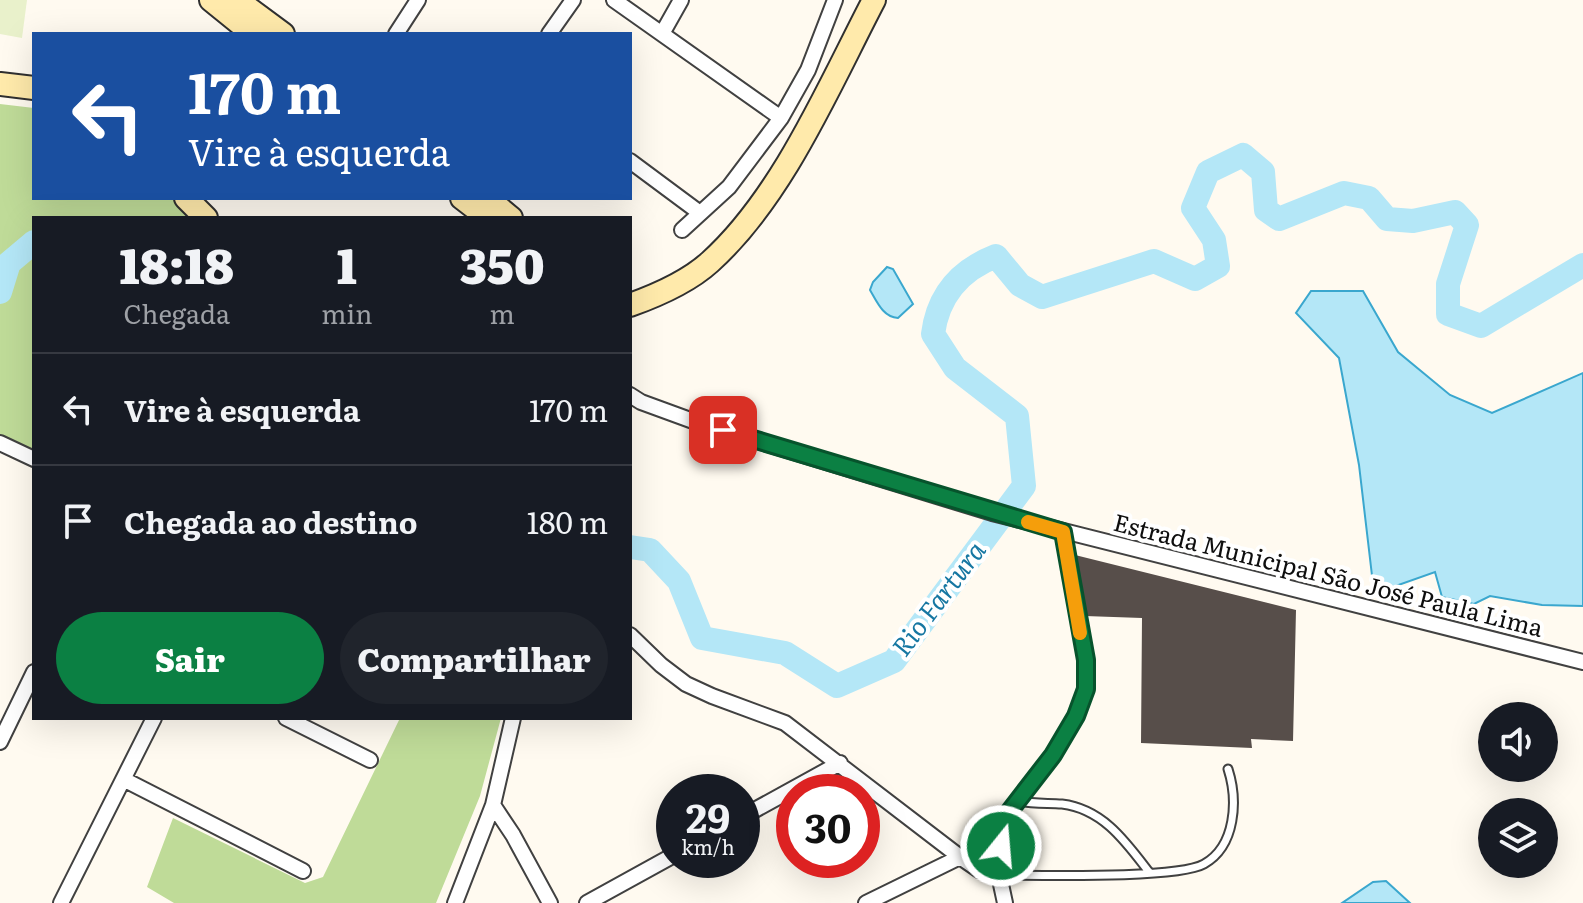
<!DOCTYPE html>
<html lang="pt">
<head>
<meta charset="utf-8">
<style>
  body { margin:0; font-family:Literata,serif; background:#20242c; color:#f1f3f6; height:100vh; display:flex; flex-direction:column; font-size:30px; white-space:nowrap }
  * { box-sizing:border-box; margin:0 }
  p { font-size:26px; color:#9ea1a6 }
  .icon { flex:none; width:44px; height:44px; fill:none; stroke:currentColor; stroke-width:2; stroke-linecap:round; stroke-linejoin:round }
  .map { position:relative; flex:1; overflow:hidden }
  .sheet { position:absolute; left:32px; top:216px; width:600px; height:504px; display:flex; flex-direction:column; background:#171b24; border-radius:0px; box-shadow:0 8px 32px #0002 }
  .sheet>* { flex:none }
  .hud { position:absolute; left:32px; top:32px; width:600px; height:168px; border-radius:0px; box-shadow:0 8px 32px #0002; background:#1a4fa0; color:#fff; overflow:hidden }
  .controls { position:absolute; left:1478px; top:702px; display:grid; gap:16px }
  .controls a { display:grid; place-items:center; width:80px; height:80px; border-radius:50%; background:#171b24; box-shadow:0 8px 32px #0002; font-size:40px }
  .speed { position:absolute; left:656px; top:774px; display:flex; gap:16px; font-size:40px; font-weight:700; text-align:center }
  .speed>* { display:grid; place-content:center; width:104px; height:104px; border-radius:50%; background:#171b24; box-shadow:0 8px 32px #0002; line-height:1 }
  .speed small { font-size:20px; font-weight:400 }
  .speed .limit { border:12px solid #d22; background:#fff; color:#111 }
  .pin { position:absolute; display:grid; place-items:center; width:68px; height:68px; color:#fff; margin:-34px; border-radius:16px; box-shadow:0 4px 12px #0006 }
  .me { position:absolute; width:88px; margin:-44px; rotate:17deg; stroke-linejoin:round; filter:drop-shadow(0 0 6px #0008) }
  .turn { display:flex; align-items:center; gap:28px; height:168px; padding:0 24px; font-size:36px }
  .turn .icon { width:104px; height:104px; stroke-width:2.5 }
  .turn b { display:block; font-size:56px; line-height:68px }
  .eta { display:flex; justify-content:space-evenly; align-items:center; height:136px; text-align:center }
  .eta b { font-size:48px; font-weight:800; line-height:56px }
  .cta { display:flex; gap:16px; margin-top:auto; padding:16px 24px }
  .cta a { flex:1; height:92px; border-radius:48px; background:#0b8043; color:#fff; font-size:32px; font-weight:800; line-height:92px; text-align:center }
  .cta a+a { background:#20242c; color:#f1f3f6 }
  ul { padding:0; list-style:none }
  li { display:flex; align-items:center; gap:24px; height:112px; padding:0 24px; border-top:2px solid #363941 }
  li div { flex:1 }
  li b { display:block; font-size:30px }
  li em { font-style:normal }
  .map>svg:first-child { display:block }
</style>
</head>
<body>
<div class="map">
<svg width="1583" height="903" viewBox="0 0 1583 903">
  <rect width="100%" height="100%" fill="#fffaf0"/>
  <path fill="#bfdb98" d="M0,104L34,108V198H172L194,218H34V459L0,443Z
    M400,718H501L480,796L436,903H174L147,887L173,818L305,883L323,877Z"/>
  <path fill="#e9f1cb" d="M0,0H27L22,38L0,34Z"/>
  <path fill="#b4e7f7" stroke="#3aa7ce" stroke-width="2" d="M887,267L893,269L913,304L898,318C883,317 877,302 870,290L873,282Z
    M1311,291H1363L1398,352L1450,395L1492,413L1583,373V606L1542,605L1490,596L1474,604L1442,597L1435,572L1390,588L1373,584L1359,465L1339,358L1296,313Z
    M1386,881L1410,903H1342L1373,882Z"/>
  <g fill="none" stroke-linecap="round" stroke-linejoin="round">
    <path stroke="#b4e7f7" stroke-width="24" d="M0,292L9,263L34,242
      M630,547L650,550L679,581L702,638L785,653L837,686L894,661L1024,486L1017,416L955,368L933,334C938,295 960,270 996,256L1020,285L1042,297L1154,261L1195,279L1218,266L1214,240L1193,208L1208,172L1243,155L1263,172L1266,210L1279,219L1344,193L1369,198L1387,219L1413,221L1455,212L1467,225L1448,284V314L1481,326L1583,265"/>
  </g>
  <path fill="#574e4a" d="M1075,555L1296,610L1293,741L1251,739L1252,748L1141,743L1142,618L1085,616Z"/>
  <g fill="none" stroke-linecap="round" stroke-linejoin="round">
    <g stroke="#414141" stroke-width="11">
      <path id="lane" d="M1019,801C1034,804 1047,803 1062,804C1103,809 1126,842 1149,872
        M999,875C1037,875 1178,879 1204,864C1236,846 1238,800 1228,769"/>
    </g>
    <g stroke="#414141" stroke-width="18">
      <path id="street" d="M614,0L781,118
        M663,32L681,0
        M396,34L418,0
        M549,34L573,0
        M630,161L700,213
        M682,230L729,187L781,118L808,70L835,0
        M630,395L641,402L693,421L992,513L1583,662
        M0,443L34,459
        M630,635L661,665L686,684L712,696L785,723L960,857L979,870L999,875L1005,903
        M286,718L370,760
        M0,742L34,672
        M125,780L303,871
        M493,805L513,835L550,903
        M742,817L840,763
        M999,875L1004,828L1009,812L1053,755L1076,716L1086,689V660L1063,532
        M61,903L154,718
        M455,903L493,805L513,718
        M587,903L674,855
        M866,903L960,857"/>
    </g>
    <g stroke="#303030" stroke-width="26">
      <path id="secondary" d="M211,0L253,34
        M237,0L283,34
        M0,84L34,88
        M186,198L206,218
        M462,198L488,218
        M487,198L511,218
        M630,305C658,295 688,282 710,262C783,196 829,86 874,0"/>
    </g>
    <use href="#lane" stroke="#fff" stroke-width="7"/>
    <use href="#street" stroke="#fff" stroke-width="14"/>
    <use href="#secondary" stroke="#ffeaab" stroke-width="22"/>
  </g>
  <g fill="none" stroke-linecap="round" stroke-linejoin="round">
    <g stroke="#07532c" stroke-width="20">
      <path id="route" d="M723,430L1063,532L1086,660V689L1076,716L1053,755L1009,812L1001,846"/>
    </g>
    <use href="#route" stroke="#0b8043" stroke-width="14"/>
    <path stroke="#f59e0b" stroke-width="14" d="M1028,522L1063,532L1080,633"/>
  </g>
  <g text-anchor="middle" stroke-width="8" stroke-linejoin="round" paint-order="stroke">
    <g font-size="24" fill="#0e0e0e" stroke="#fff">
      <text transform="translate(1328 576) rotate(14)" y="8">Estrada Municipal São José Paula Lima</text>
    </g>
    <g font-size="26" font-style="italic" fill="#1677a2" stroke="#fff">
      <text transform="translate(939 599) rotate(-53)" y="9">Rio Fartura</text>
    </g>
  </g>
</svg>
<div class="controls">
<a><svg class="icon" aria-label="sound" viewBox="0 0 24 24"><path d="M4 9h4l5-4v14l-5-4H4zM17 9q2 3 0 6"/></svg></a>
<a><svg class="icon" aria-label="layers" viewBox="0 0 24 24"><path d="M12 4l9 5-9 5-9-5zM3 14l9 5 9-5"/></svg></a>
</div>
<div class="speed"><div>29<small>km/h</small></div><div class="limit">30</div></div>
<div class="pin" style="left:723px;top:430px;background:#d93025"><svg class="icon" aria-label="arrive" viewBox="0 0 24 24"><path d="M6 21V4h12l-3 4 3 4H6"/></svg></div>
<svg class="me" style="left:1001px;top:846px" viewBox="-20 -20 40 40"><circle r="17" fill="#0b8043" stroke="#fff" stroke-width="3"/><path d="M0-11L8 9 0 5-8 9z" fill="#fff"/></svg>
<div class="hud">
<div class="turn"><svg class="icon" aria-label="left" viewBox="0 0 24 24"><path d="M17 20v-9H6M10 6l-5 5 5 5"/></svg><div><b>170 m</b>Vire à esquerda</div></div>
</div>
<section class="sheet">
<div class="eta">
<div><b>18:18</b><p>Chegada</p></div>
<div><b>1</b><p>min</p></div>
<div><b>350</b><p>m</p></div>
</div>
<ul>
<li><svg class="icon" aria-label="left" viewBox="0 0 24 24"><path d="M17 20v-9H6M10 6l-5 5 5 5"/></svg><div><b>Vire à esquerda</b></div><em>170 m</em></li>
<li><svg class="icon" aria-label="arrive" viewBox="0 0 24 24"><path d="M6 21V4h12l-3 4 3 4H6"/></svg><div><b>Chegada ao destino</b></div><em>180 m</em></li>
</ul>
<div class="cta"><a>Sair</a><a>Compartilhar</a></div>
</section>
</div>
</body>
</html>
